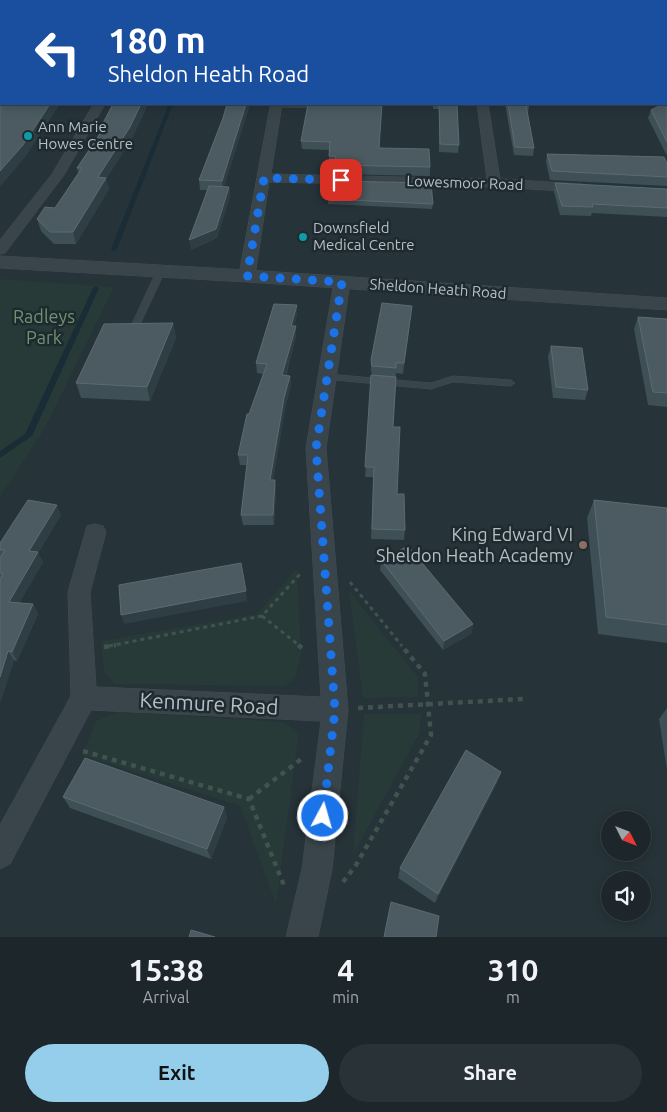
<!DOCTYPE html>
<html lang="en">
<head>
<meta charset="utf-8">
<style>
  body { margin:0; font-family:Ubuntu,sans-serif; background:#293237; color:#f1f3f6; height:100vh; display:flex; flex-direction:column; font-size:19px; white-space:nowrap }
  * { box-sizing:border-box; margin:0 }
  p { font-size:16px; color:#a0a5a9 }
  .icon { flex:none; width:28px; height:28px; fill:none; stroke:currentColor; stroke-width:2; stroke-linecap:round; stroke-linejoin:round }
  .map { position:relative; height:937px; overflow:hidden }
  .details { display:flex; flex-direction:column; background:#1c262b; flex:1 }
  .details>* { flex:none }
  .banner { position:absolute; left:0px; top:0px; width:668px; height:105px; box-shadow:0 2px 12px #0003,0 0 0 1px #3a4347; background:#1a4fa0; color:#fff; overflow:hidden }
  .needle { width:32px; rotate:132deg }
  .buttons { position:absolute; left:601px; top:811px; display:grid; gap:10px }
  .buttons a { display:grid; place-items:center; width:50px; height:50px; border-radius:50%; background:#1c262b; box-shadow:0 2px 12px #0003,0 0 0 1px #3a4347; font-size:25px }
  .pin { position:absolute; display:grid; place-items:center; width:42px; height:42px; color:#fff; margin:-21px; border-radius:10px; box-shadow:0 2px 8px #0006 }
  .me { position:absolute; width:55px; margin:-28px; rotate:6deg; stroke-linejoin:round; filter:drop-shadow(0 0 4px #0008) }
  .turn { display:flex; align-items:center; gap:18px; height:105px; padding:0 25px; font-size:22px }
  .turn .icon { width:65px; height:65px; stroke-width:2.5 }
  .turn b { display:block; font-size:35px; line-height:42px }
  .eta { display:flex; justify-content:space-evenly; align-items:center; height:85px; text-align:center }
  .eta b { font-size:30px; font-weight:600; line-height:35px }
  .button { display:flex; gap:10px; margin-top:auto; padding:10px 25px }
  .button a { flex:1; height:58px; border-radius:30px; background:#94ceeb; color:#111; font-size:20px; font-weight:600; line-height:58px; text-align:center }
  .button a+a { background:#293237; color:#f1f3f6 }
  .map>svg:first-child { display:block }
</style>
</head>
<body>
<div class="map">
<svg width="667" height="937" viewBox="0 0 667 937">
  <rect width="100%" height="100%" fill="#263339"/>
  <path fill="#283a37" d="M0,279L114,287L45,428L0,497Z
    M297,568L301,655L294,680L284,686L115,684L104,672L101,641L257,614Z
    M349,591L418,677V697L363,698Z
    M118,712L284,722L299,732L276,904L240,806L82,755L96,721Z
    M364,714H421L420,732L353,855Z"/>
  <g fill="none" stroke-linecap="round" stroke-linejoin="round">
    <path fill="#1a2d36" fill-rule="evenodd" d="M169,104H173L117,249L114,251L112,250L111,249Z
      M96,286L99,288L32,436L0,458V451L25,434L93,288Z"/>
    <g stroke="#424e53" stroke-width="1">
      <path id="service" d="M273,104H321L324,106L321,108L275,107L273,106Z
        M158,269H164L165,271L137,331L136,333H130L129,331Z
        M327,374L431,383L453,376L511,380L515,383L511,386L453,382L431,389L324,379L323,377L324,375Z"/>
    </g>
    <g stroke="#424e53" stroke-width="1">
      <path id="minor" d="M194,0H202V1H194Z
        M292,0H300V1H292Z
        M461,0H470V1H461Z
        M94,104H105L64,175L5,253L0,254V240L52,174Z
        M271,104H282L271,174L487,179L477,104H488L500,179L582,184L589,188L582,192L494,187L269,182L255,276L252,279H242L239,276Z
        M342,277L347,279L350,282L326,448L348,710L332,869L318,937H286L302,869L321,721L91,710L10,864L0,869V825L71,696L68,592L87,526L95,524L103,526L106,532L90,592L96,687L321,697L306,448L334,282L337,279Z"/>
    </g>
    <g stroke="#424e53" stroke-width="1">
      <path id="tertiary" d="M0,256L247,270L667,298V310L247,282L0,268Z"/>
    </g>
    <path stroke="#40534f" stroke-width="2" stroke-dasharray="2 2" stroke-linecap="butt" d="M27,1L29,0"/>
    <path stroke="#40534f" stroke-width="3" stroke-dasharray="4 4" stroke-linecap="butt" d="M350,582L402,646
      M262,616L300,646
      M109,646L262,616L301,573"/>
    <path stroke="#40534f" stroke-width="4.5" stroke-dasharray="5 5" stroke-linecap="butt" d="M298,645L305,650
      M104,647L116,645
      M358,708L523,699
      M83,751L249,799L285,888
      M249,799L304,757
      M343,882L356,865L431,735L425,674L401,645"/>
    <use href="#service" fill="#39454a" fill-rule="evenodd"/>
    <use href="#minor" fill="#39454a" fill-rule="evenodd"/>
    <use href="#tertiary" fill="#39454a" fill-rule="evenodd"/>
  </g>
  <path fill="#3e4f55" d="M655,0H667V21L666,20V1H655Z
    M113,104H148L132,138L106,179L109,189L76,244H54L41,231L37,219L55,208L78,173L77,168L104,128L103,123Z
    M227,104H250L224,186L229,187L230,196L217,238L191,250L207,190H200L199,180L223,118Z
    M308,104L379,148L430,167V176L334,174V164H329V150L302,149L301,141Z
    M433,104H457L459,145L458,153L439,152V109H433Z
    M505,104H528L529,106L528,113L534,148L533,156L514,155Z
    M667,105V156L648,118L651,110Z
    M547,154L667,163V186L550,180L546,162Z
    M555,183L667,189V217L592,213L591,216L560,215L554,192Z
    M328,199L433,204L432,209L328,204Z
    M297,315L294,326L296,336L286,376H290L291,386L285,408L273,480H275L276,490L274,525H243L241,515L247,465H240L238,455L249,414L263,374L257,373L256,363Z
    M411,316L403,374L396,373L393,427L397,494L405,530L404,540L371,539L373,477H365L372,375L371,370V360Z
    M638,317L667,319V407L648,405L634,329Z
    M173,323L176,338L150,401L81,398L76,383Z
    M551,346L588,390L585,400L553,398L548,356Z
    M594,500L667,508V643L598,634L587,518Z
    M61,515L38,553L43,562L19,603L33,604L38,614L17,661L14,660L0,703V543Z
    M381,560L473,624L471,634L443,650L380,570Z
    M667,708V770L659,719Z
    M501,772L497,783L435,903L398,878L400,868Z
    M63,797L224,807L227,818L211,859L70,808Z"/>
  <path fill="#2f3e45" d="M174,0H181V1H173Z
    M50,104H60L26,156L0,187V171Z
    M141,104H148L132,138L106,179L109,189L76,244L73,232L98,177Z
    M246,104H250L223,191L222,181Z
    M229,187L230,196L217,238L191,250L189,240Z
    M297,305V315L292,336L291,326Z
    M412,306L411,316L403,374L404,363Z
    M173,323L176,338L150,401L147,387Z
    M296,326V336L283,385L282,375Z
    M290,376L291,386L285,408L271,490L270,480L284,398Z
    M275,480L276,490L274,525L273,515Z
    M57,505L61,515L38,553L43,562L14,611L9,602L29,551Z
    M246,591L247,601L124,624L121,615Z
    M33,604L38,614L17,661L12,652Z
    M473,624L471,634L443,650L444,641Z
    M8,651L14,660L0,703V677Z
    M501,772L497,783L435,903L438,894Z
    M224,807L227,818L211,859L207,849Z"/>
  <path fill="#4b5b61" stroke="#5b6b71" d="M34,0H174L173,1H32Z
    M315,0H450V1H315Z
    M489,0H615V1H489Z
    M660,0H666L667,11L666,10V1H661Z
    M1,28V104H50L23,145L0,171V29Z
    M113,104H141L130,127L98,177L106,178L73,232H50L37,219L45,207L55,208L82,168H77L107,123H103Z
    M227,104H246L222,181L199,180L223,118Z
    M308,104H382L379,148L429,149L430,167L334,165L336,156H329L330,142L301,141Z
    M439,104H457L459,145L440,144Z
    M508,104H528L529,106H526L534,148L515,147Z
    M663,104H666L667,105V142L651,110Z
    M547,154L664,157L667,163V177L552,171Z
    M332,181L431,183L433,204L328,199Z
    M555,183L667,189V208L592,204L593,207L562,206Z
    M209,186L229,187L216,229L189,240Z
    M382,303L412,306L404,363H396V368L372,366L371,360Z
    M274,304L297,305L291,326H296L282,375L290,376L284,398L270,480H275L273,515H241L248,455H238L247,414H249L267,364L256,363Z
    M638,317L667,319V393L653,392Z
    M173,323L147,387L76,383L104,324Z
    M551,346L582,348L588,390L556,387Z
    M371,375L396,377L393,427H400L397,494H404L405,530L372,529L374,467H365Z
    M28,500L57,505L29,551L38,552L9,602L33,604L12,652L8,651L0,677V580L3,573H0V558L5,550H0V543Z
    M594,500L667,508V625L606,617Z
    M408,546L473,624L444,641L381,560Z
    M241,563L246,591L121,615L119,585Z
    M466,750L501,772L438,894L400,868Z
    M85,758L224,807L207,849L63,797Z
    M391,902L439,916L436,937H384Z
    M191,930L215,937H189Z"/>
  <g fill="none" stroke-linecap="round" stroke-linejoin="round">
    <path stroke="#1a73e8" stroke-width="9" stroke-dasharray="0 16.2" d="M323,816L335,710L316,448L342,282L247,276L264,178L341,180"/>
  </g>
  <g fill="#0f9aa8" stroke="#1e2a2f" stroke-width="2">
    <circle cx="28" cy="136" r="5"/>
    <circle cx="303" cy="237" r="5"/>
  </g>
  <circle fill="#8d6e63" stroke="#1e2a2f" stroke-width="2" cx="583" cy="545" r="5"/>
  <g text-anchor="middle" stroke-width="5" stroke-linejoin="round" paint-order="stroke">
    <g font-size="15" fill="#b5c0c5" stroke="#1e2a2f" text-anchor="start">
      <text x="38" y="132">Ann Marie<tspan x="38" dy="17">Howes Centre</tspan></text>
      <text x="313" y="233">Downsfield<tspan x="313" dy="17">Medical Centre</tspan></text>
    </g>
    <g font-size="15" fill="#b5c0c5" stroke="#1e2a2f">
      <text transform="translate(465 183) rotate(2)" y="5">Lowesmoor Road</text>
      <text transform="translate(438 289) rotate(4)" y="5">Sheldon Heath Road</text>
    </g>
    <g font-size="18" fill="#70936f" stroke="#1e2a2f">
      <text x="44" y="323">Radleys<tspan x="44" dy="21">Park</tspan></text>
    </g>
    <g font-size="18" fill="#b5c0c5" stroke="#1e2a2f" text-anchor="end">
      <text x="573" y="541">King Edward VI<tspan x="573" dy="21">Sheldon Heath Academy</tspan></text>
    </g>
    <g font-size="21" fill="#b5c0c5" stroke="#1e2a2f">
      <text transform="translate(209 704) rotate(3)" y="7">Kenmure Road</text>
    </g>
  </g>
</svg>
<div class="buttons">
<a><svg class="needle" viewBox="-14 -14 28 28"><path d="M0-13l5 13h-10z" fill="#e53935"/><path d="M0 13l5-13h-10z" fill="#a0a5a9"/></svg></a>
<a><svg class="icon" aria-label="sound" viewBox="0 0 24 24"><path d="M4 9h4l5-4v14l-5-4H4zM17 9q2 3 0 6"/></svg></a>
</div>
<div class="pin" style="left:341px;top:180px;background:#d93025"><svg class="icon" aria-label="arrive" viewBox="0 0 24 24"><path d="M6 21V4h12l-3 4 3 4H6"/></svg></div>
<svg class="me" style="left:323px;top:816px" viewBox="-20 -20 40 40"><circle r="17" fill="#1a73e8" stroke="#fff" stroke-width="3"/><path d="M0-11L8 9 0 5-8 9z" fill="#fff"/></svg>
<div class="banner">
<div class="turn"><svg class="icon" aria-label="left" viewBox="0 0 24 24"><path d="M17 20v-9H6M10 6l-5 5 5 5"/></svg><div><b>180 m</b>Sheldon Heath Road</div></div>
</div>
</div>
<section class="details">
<div class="eta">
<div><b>15:38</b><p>Arrival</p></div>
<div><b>4</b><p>min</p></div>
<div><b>310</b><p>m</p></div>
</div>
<div class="button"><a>Exit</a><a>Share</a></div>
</section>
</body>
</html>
